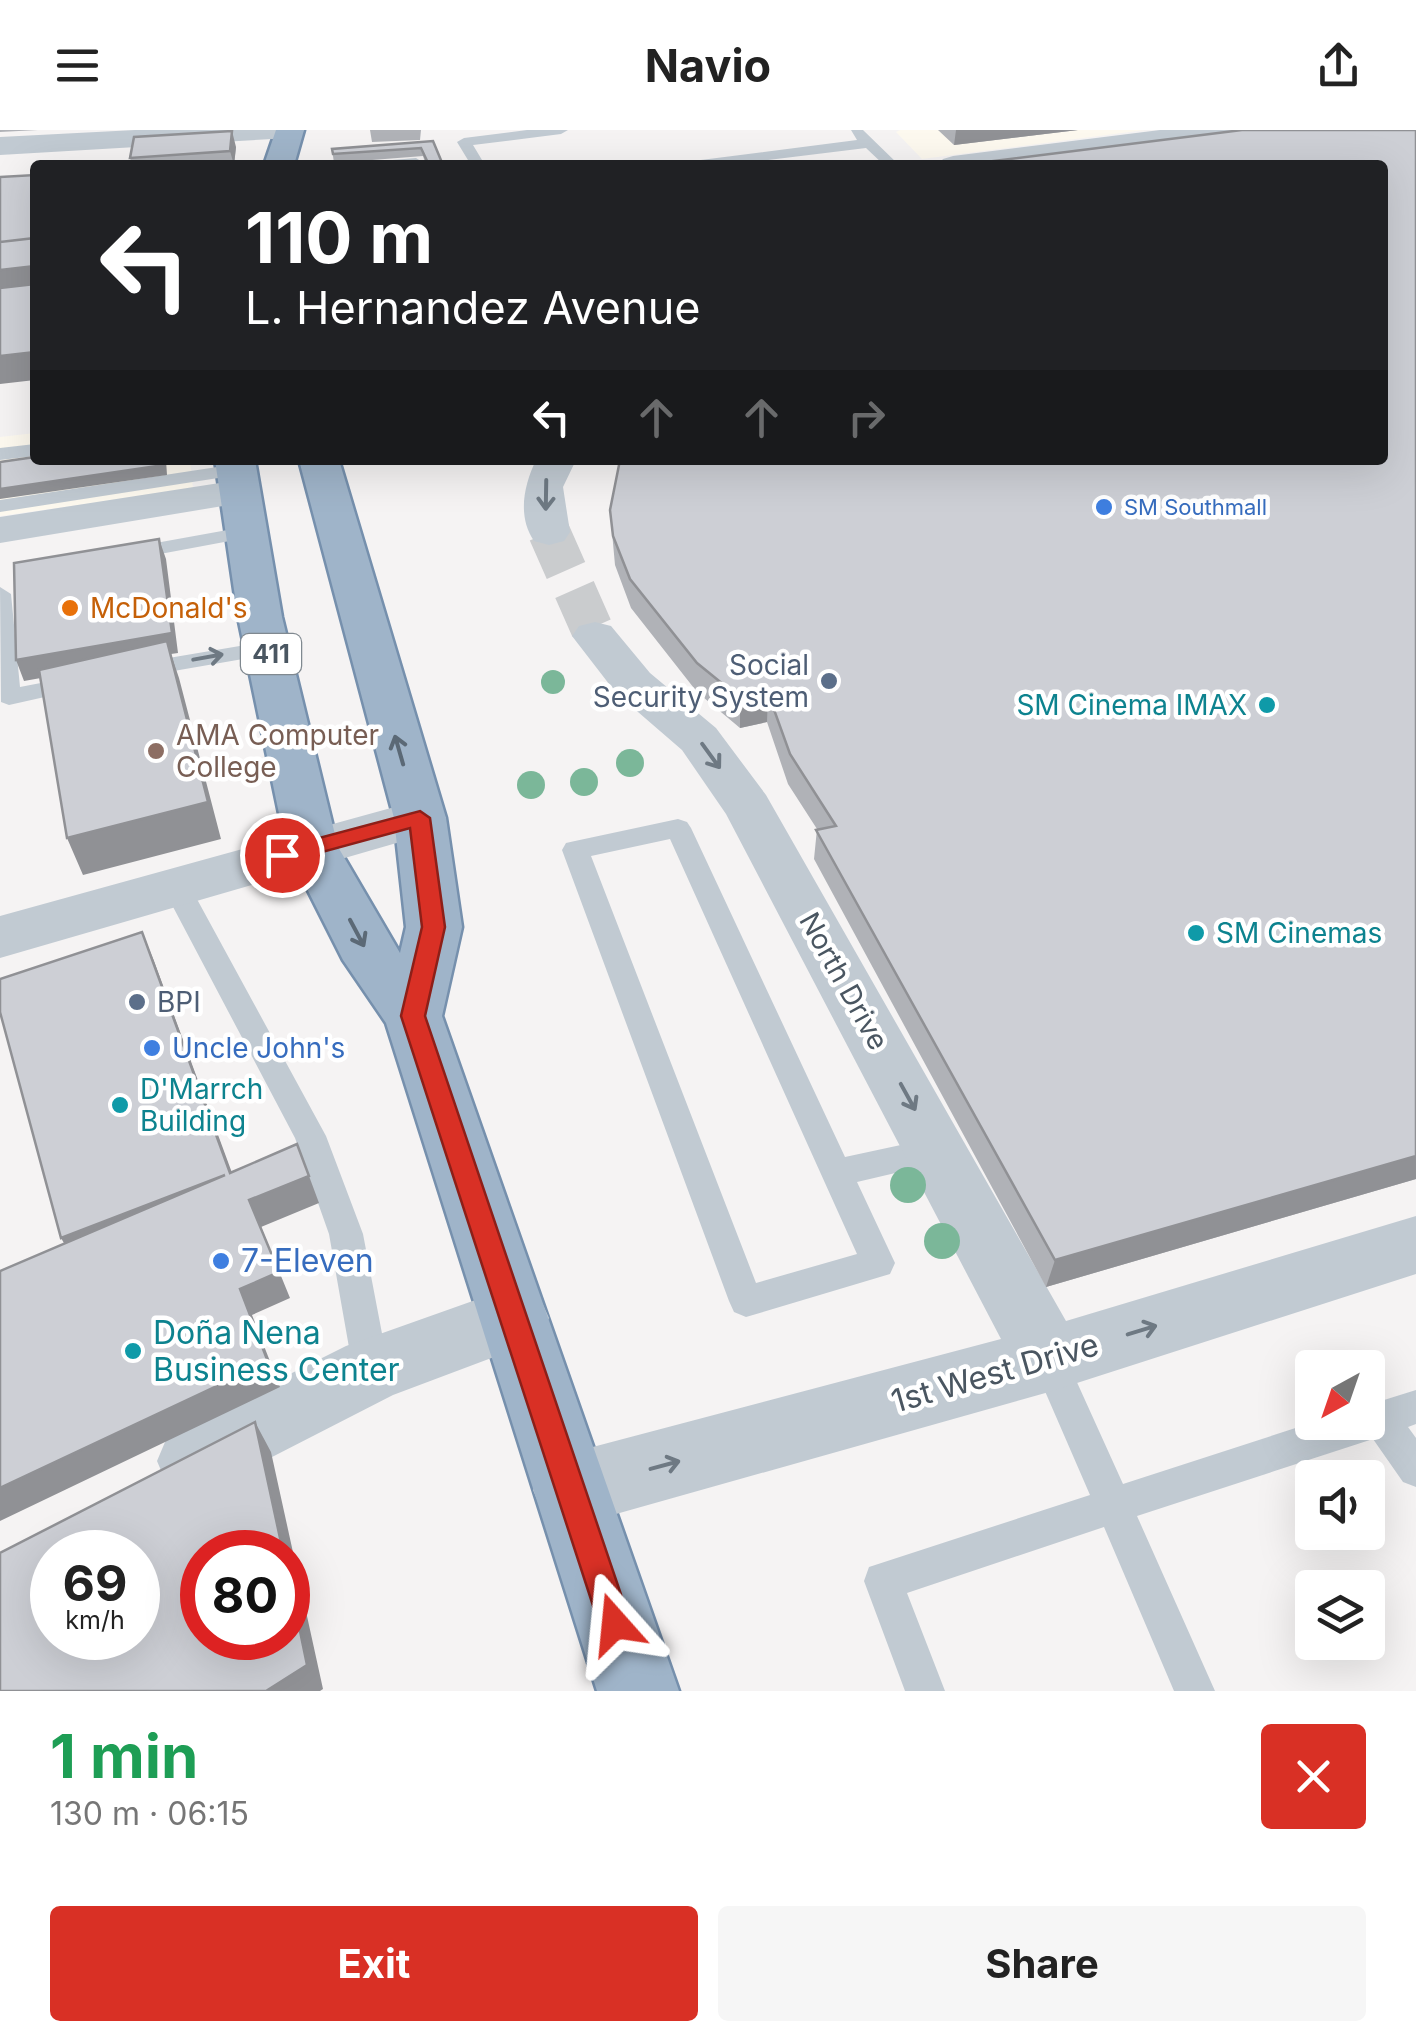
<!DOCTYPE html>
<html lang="en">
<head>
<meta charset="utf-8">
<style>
  body { margin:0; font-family:Inter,sans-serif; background:#f6f6f6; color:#222; height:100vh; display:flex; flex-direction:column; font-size:38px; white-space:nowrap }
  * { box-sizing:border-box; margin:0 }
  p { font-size:32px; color:#767676 }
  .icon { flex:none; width:55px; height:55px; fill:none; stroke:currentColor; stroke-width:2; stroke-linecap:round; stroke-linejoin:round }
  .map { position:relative; height:1561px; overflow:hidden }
  .panel { display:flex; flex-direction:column; background:#fff; flex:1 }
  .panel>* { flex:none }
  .banner { position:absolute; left:30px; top:30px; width:1358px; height:305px; border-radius:10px; box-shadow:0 10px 40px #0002; background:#202124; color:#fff; overflow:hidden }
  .needle { width:65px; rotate:220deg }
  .tools { position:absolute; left:1295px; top:1220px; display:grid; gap:20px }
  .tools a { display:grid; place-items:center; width:90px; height:90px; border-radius:10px; background:#fff; box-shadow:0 10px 40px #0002; font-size:50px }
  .speed { position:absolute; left:30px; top:1400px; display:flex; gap:20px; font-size:50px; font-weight:700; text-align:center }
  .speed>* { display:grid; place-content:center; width:130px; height:130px; border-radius:50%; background:#fff; box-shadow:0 10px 40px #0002; line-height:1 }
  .speed small { font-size:25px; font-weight:400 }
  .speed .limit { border:15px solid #d22; background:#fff; color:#111 }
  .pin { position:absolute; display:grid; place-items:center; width:85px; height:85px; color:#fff; margin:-42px; border:5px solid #fff; border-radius:50%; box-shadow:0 2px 10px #0007 }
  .me { position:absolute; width:110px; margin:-55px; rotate:342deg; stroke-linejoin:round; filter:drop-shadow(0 0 8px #0008) }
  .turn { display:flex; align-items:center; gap:35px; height:210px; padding:0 50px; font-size:45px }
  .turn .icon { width:130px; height:130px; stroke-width:2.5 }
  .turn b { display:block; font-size:70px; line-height:85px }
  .lanes { display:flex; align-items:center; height:95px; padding:0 50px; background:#0003; justify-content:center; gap:50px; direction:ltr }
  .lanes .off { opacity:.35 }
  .round { display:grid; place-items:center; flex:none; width:105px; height:105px; border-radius:10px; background:#f6f6f6 }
  .head { display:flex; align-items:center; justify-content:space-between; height:170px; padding:0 50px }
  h1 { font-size:60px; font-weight:700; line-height:75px; color:#1e9e55 }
  .cta { display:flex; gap:20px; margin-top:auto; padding:20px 50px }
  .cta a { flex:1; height:115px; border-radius:10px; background:#d93025; color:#fff; font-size:40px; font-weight:700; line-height:115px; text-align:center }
  .cta a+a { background:#f6f6f6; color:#222 }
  header { display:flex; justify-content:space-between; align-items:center; height:130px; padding:0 50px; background:#fff; font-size:45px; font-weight:700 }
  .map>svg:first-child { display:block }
</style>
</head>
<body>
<header><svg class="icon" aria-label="menu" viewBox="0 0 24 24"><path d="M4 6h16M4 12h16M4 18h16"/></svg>Navio<svg class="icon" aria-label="share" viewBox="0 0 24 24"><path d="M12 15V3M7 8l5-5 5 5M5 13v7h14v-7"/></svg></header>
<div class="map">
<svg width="1416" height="1561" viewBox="0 0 1416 1561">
  <rect width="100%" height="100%" fill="#f5f3f3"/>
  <path fill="#fdf9ef" d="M900,0H1145L922,29L896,2Z
    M35,303V330H190L193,359L0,386V307Z"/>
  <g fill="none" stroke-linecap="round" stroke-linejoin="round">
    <path stroke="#caccce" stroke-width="42" stroke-dasharray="42 21" stroke-linecap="butt" d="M549,402L595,506"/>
    <g stroke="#7690ad" stroke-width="5">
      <path id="trunk" d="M276,0H304L294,35H264Z
        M215,330H255L282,487L338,717L400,823L406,797L394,688L299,330H339L446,688L462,797L442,886L679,1561H597L386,893L343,830L286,717L238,487Z"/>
    </g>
    <path fill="#c1cad2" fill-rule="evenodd" d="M527,0H568L561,4L473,15L485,35H471L457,12L464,8Z
      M851,0H863L899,35H884L866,18L728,35H686L693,31L857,10Z
      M416,28L427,35H374L381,31Z
      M35,314V326L0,330V318Z
      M237,334L244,336V344L0,382V370Z
      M244,397L251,399L255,403L251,407L128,430L117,424L128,418Z
      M0,457L11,464L20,557L77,546L85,548L89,553L85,558L9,575L1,572Z
      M269,511L281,518L277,523L139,547L127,540L139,533Z
      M678,689L687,692L691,698L845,1027L938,1007L949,1011L954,1020L949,1029L938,1033L857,1052L895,1133L890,1144L746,1187L734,1182L729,1171L562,720L566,713L575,711ZM670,709L857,1124L756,1153L591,726Z
      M176,746L186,749L326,1006L363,1104L389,1240L384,1252L371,1257L358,1252L353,1240L329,1104L295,1008L162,756L166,749Z
      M1049,1213L1061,1217L1123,1354L1314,1292H1368V1275L1416,1260V1294L1408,1297L1416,1308V1357L1403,1352L1373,1309L1137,1386L1215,1561H1174L1104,1397L907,1463L945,1561H905L864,1451L869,1437L1090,1365L1031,1229L1037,1217Z"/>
    <path fill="#c1cad2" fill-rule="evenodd" d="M135,0H304L300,6L290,8L0,25V7Z
      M1160,0H1241L1237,6L1227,8L1021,35H938L943,29L953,26Z
      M536,330H576L563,357L570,402L564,411L549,415L534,411C517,386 524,355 536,330Z
      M239,350L253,353L259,362L253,371L0,413V387Z
      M595,492L611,496L650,543L716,598L766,665L1066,1191L1416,1086V1144L1049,1262L570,1397L544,1386L533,1360L544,1334L570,1323L1001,1209L726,684L682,620L616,563L572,506L579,496Z
      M420,670L438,675L446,688L438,701L0,828V786Z
      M515,1156L539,1166L549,1188L539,1210L393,1265L194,1367L168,1357L157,1331L168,1305L346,1216Z"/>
    <use href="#trunk" fill="#9fb4c9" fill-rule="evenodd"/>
  </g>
  <g fill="#7bb799">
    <circle cx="553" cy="552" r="12"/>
    <circle cx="630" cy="633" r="14"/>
    <circle cx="584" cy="652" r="14"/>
    <circle cx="531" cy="655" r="14"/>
    <circle cx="908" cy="1055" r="18"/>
    <circle cx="942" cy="1111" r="18"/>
  </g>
  <path fill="#b0b2b7" d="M0,0H38L0,2Z
    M370,0H421L420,10L372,12Z
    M938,0H1078L954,15Z
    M433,11L443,35H426L423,26L334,33L332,19Z
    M236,17L234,35H132L130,28Z
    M610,380L1416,1049L1046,1157L814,729L817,699L788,654L767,592L740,598L697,562L631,478L615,435Z"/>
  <path fill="#909195" d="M956,0H1078L954,15Z
    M232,1L236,17L234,35L230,21Z
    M35,136V180L0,184V140Z
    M35,222V250L0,254V226Z
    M166,330L167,345L0,369V359Z
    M159,409L166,429L178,523L171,524L179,548L221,709L83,745L67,708L170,525L24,551L16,530Z
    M768,563L767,592L740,598V568Z
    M142,802L154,831L242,1070L230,1043Z
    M1416,1026V1049L1046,1157L1055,1130Z
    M225,1045L77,1135L61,1108Z
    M309,1046L319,1073L261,1097L290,1168L252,1185L280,1257L0,1391V1358L240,1159L249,1070Z
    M255,1292L271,1322L323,1559L320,1561H266L288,1443V1422H283Z"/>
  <path fill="#cdcfd5" stroke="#909195" stroke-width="2.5" fill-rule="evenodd" d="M1242,0H1416V1026L1055,1130L816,700L836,696L790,624L768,563L740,568L697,533L630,449L613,406L610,380L620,330H1382V35H961Z
    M232,1L230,21L130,28L134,7Z
    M433,11L443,35H429L421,18L333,24L332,19Z
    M35,45V108L0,112V47Z
    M35,108V136L0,140V112Z
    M35,154V222L0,226V158Z
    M35,327V330H164V335L0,359V332Z
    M159,409L172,503L16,530L14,433Z
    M167,511L208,672L67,708L39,540Z
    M142,802L230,1043L297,1014L309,1046L249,1070L279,1142L240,1159L268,1232L0,1358V1141L225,1045L61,1108L0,882V849Z
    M255,1292L283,1422H202V1508H288V1443L307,1535L266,1561H0V1423ZM52,1422H138V1508H52Z"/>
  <defs><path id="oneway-shaft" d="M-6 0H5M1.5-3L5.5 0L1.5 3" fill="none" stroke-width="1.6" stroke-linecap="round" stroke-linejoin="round" transform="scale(2.5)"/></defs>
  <g stroke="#6e7983">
    <use href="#oneway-shaft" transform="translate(546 365) rotate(91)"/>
    <use href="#oneway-shaft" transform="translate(208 527) rotate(-10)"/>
    <use href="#oneway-shaft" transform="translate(711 626) rotate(54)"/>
    <use href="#oneway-shaft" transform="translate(908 967) rotate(61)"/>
    <use href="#oneway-shaft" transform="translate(1142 1200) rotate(-17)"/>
    <use href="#oneway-shaft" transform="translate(665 1335) rotate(-15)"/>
  </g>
  <g stroke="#5b6976">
    <use href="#oneway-shaft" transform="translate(399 620) rotate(-106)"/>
    <use href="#oneway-shaft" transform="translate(357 803) rotate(62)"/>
  </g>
  <path fill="#d93025" stroke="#8d1f18" stroke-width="2.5" d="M420,681L430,688L445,797L425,886L631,1494L627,1505L615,1510L603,1505L599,1494L401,886L422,797L410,698L282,733L271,725L274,720Z"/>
  <g fill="#3f7fe0" stroke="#fff" stroke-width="4">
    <circle cx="1104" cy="377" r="10"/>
    <circle cx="152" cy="918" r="10"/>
    <circle cx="221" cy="1131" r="10"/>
  </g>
  <circle fill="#e8710a" stroke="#fff" stroke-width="4" cx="70" cy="478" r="10"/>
  <g fill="#5c6f8a" stroke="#fff" stroke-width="4">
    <circle cx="829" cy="551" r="10"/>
    <circle cx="137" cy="872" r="10"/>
  </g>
  <g fill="#0f9aa8" stroke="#fff" stroke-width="4">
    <circle cx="1267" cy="575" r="10"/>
    <circle cx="1196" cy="803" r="10"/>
    <circle cx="120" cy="975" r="10"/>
    <circle cx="133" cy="1221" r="10"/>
  </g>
  <circle fill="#8d6e63" stroke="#fff" stroke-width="4" cx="156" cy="621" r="10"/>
  <g text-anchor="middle" stroke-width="9" stroke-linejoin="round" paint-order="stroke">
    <g font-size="22" fill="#366cbe" stroke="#fff" text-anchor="start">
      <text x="1124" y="385">SM Southmall</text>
    </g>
    <rect fill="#fff" stroke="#808990" stroke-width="2.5" x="241" y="504" width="60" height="40" rx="8"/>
    <g font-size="25" font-weight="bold" fill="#4a5661">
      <text x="271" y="533">411</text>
    </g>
    <g font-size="28" fill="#c56008" stroke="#fff" text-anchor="start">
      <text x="90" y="488">McDonald's</text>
    </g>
    <g font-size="28" fill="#4e5e75" stroke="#fff" text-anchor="end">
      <text x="809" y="545">Social<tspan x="809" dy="32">Security System</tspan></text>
      <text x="157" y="882" text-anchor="start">BPI</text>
    </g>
    <g font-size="28" fill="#0d838f" stroke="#fff" text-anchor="start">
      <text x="1247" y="585" text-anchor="end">SM Cinema IMAX</text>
      <text x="1216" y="813">SM Cinemas</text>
      <text x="140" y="969">D'Marrch<tspan x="140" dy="32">Building</tspan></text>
    </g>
    <g font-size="28" fill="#785e54" stroke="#fff" text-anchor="start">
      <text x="176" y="615">AMA Computer<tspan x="176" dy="32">College</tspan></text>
    </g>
    <g font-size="28" fill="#4a5661" stroke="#fff">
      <text transform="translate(844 851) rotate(61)" y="10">North Drive</text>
    </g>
    <g font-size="28" fill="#366cbe" stroke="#fff" text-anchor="start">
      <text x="172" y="928">Uncle John's</text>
    </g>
    <g font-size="32" fill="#366cbe" stroke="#fff" text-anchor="start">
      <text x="241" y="1142">7-Eleven</text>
    </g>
    <g font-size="32" fill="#0d838f" stroke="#fff" text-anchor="start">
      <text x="153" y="1214">Doña Nena<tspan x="153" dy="37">Business Center</tspan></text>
    </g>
    <g font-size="32" fill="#4a5661" stroke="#fff">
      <text transform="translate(995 1243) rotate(-16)" y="11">1st West Drive</text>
    </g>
  </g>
</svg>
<div class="tools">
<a><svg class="needle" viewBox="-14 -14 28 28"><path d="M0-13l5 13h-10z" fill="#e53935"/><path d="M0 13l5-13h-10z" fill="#767676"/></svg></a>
<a><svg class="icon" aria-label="sound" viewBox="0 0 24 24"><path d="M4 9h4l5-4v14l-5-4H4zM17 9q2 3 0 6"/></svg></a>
<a><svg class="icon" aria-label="layers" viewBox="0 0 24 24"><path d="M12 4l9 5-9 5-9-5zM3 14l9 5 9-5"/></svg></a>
</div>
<div class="speed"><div>69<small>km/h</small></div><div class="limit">80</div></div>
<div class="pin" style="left:282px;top:725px;background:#d93025"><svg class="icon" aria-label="arrive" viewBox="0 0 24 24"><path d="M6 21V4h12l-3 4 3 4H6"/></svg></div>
<svg class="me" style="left:615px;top:1494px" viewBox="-20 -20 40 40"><path d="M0-17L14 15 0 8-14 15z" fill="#d93025" stroke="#fff" stroke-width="4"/></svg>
<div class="banner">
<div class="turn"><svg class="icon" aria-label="left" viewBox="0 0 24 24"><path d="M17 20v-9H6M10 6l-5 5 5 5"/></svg><div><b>110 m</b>L. Hernandez Avenue</div></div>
<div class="lanes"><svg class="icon" aria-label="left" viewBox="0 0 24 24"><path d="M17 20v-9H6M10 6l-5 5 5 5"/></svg><svg class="icon off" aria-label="ahead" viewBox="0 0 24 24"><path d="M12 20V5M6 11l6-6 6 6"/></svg><svg class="icon off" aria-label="ahead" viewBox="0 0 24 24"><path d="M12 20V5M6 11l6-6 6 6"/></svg><svg class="icon off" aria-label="right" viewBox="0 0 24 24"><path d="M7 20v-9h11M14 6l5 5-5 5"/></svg></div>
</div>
</div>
<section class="panel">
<div class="head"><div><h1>1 min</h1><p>130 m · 06:15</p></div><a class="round" style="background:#d93025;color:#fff"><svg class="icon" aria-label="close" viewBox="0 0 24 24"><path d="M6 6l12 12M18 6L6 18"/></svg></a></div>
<div class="cta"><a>Exit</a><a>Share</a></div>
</section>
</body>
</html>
